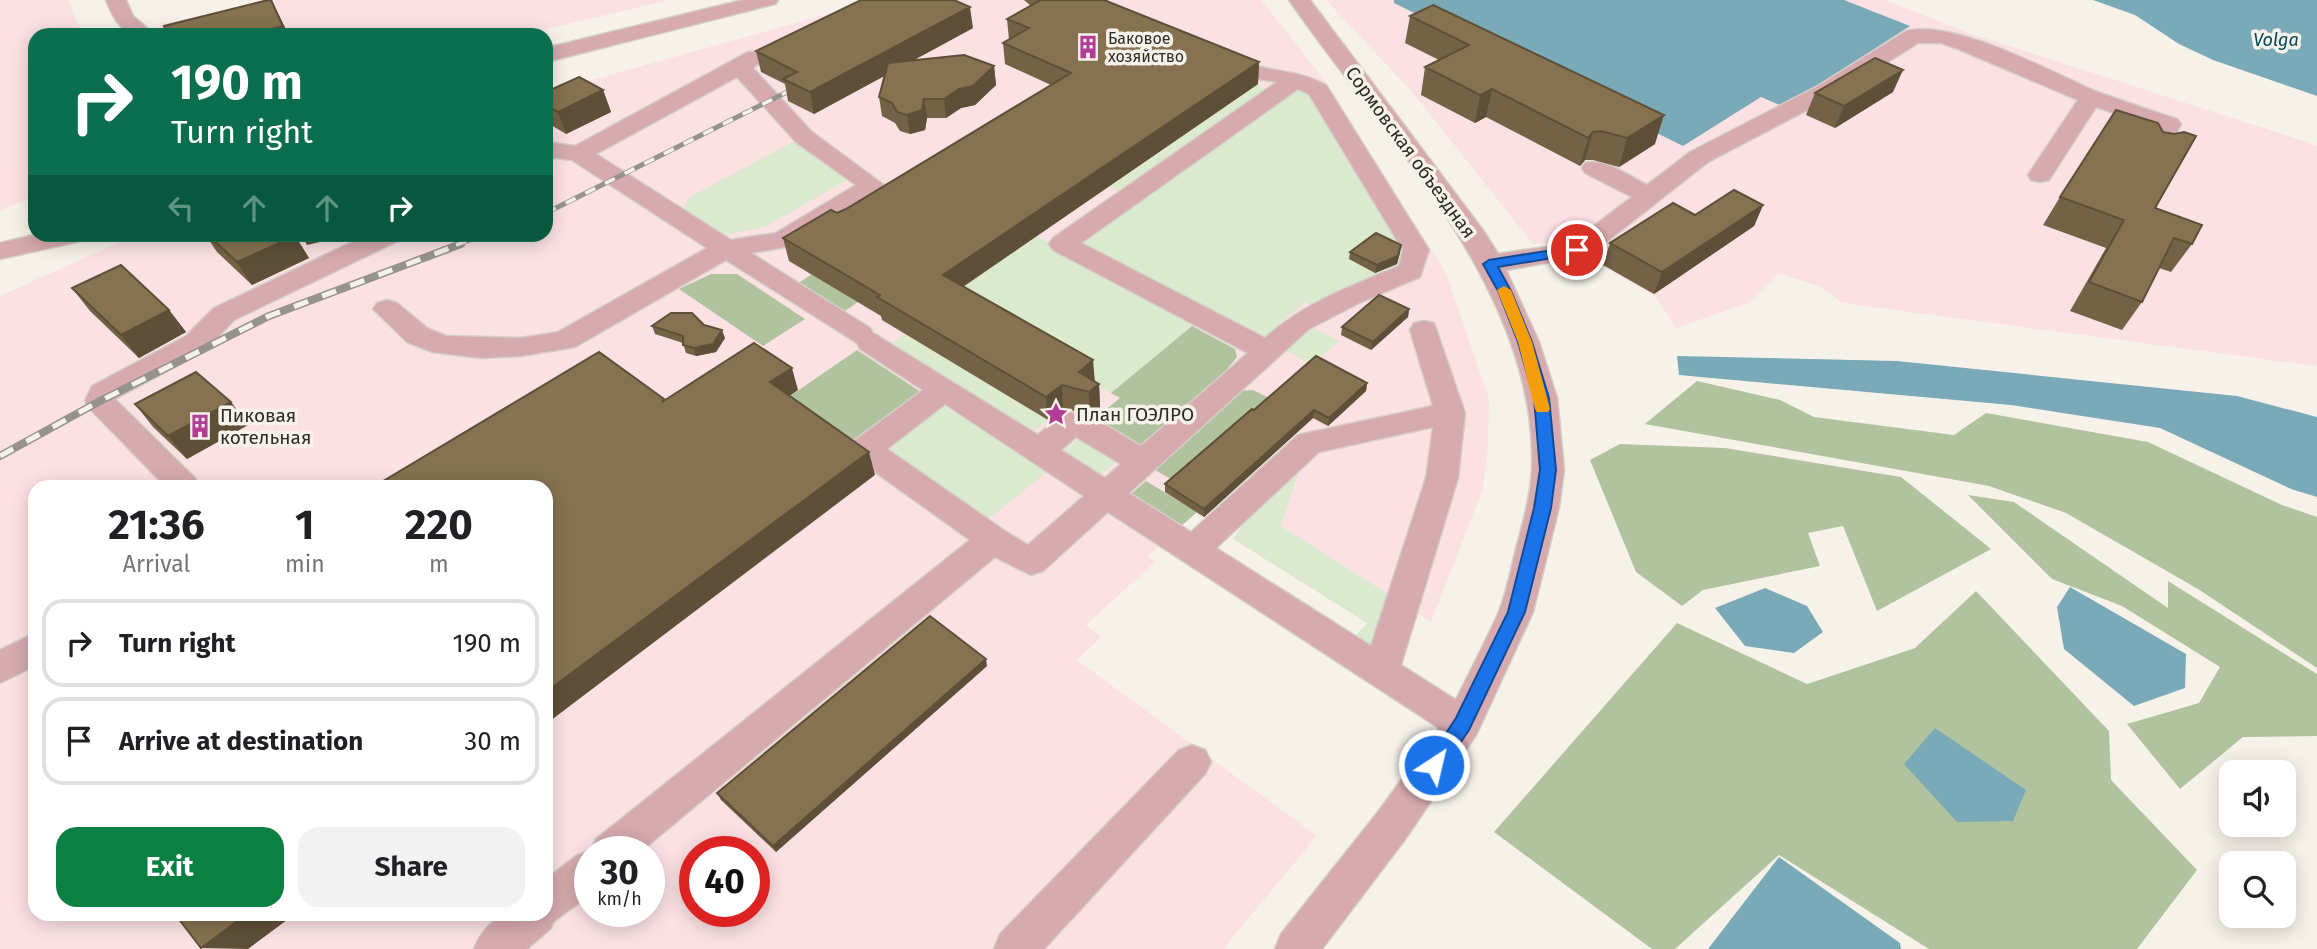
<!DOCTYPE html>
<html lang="en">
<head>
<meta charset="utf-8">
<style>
  body { margin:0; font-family:"Fira Sans",sans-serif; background:#f2f2f2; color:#202124; height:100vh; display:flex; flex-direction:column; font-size:26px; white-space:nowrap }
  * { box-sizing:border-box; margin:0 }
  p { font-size:23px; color:#757577 }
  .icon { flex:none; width:38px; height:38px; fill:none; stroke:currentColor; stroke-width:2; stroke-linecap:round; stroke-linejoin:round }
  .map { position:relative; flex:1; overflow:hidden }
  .side { position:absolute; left:28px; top:480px; width:525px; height:441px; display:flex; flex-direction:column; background:#fff; border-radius:21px; box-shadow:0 4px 18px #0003 }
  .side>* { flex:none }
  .guide { position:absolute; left:28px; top:28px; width:525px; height:214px; border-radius:21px; box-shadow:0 4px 18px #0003; background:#0b6e4f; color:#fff; overflow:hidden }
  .fabs { position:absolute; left:2219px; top:760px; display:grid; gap:14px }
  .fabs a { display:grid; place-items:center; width:77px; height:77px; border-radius:14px; background:#fff; box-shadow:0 4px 18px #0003; font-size:35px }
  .speed { position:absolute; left:574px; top:836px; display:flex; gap:14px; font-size:35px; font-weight:700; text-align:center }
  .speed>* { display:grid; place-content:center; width:91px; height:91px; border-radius:50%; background:#fff; box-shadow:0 4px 18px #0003; line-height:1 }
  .speed small { font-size:18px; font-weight:400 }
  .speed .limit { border:10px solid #d22; background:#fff; color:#111 }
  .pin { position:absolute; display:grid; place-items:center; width:60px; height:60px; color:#fff; margin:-30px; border:4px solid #fff; border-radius:50%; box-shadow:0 2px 7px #0007 }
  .me { position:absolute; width:77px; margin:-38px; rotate:35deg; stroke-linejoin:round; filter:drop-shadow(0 0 5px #0008) }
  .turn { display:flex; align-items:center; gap:24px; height:147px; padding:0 28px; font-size:32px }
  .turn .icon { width:91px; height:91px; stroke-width:2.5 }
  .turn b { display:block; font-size:49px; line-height:60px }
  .lanes { display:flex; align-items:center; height:66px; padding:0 28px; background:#0003; justify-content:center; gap:35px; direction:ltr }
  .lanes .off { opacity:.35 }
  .eta { display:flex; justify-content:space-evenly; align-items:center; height:119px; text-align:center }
  .eta b { font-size:42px; font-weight:700; line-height:49px }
  .primary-button { display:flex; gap:14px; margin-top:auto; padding:14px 28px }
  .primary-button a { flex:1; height:80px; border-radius:21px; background:#0b8043; color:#fff; font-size:28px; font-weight:700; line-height:80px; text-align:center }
  .primary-button a+a { background:#f2f2f2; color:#202124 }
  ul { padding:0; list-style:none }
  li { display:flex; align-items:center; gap:21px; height:88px; margin:0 14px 10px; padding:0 14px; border:4px solid #e0e0e0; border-radius:21px }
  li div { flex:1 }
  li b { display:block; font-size:26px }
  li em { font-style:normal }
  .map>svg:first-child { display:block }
</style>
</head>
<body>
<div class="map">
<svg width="2317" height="949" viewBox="0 0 2317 949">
  <rect width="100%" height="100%" fill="#f7f2e9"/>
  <path fill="#fce1e4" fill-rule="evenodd" d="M0,0H68L83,35H35V196L0,211Z
    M276,0H669L522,35L147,34L166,23Z
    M877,0H1261L1323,78L1446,273L1489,399L1488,448L1483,489L1431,622L1281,526L1301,465L1277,451L1222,501L1227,505L1209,520L1196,513L1148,556L1155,562L1086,625L1101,637L1077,660L1317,836L1223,949H0V296L135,235L546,234V93ZM35,486H546V914H35ZM590,852H649V912H590ZM695,852H754V912H695Z
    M1326,0H1885L1969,33L2304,141L2317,146V366L1842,303L1821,287L1778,273L1748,303L1676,328L1656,297L1565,244H1533L1412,92Z"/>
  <path fill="#dbe9ce" d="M1258,84L1267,91L1131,191H1117L1109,187Z
    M1292,87L1313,92L1406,246L1407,268L1352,292L1333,293L1316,308L1305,302L1261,340L1212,310L1085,245L1084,234Z
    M798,139L849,179L765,227L719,236L682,212L686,201L697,193Z
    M1036,236L1198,321L1111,393L946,298Z
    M1314,328L1339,341L1312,365L1282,349Z
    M905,334L1048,420L1029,435L889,345Z
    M940,403L1047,472L983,524L890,459L895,435Z
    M1085,434L1122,457L1097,478L1060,454Z
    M1301,465L1281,526L1396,599L1369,651L1352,640L1367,623L1233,539L1266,491Z"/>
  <path fill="#b0c39e" d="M711,274H737L805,319L763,346L679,289Z
    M812,274L858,302L839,315L794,286Z
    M1192,326L1235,349L1237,357L1215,384L1137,451L1090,423L1120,398L1111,393Z
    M857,350L921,392L842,450L777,405Z
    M1697,381L1780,400L1814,417L1954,435L1986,413L2148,442L2282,505L2317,517V668L2198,589L2066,513L1989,486L1645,424Z
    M1253,390L1273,400L1176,482L1150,467L1234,391Z
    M1620,444L1725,448L1901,477L1991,549L1877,611L1843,526L1808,533L1820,566L1703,590L1682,606L1636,572L1590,460Z
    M1146,481L1197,512L1178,529L1137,502L1132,493Z
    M1968,495L2014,502L2168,608V581L2317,674V736L2243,737L2180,789L2127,724L2199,703L2220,667L2122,606L2052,579Z
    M1976,591L2109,731L2111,780L2197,870L2137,949H1929L1779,855L1675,949H1652L1494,832L1677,623L1807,684L1915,648Z"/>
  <path fill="#7aaab8" d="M1394,0H1844L1910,26L1784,107L1761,97L1683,146L1394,3Z
    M2093,0H2317V96L2213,60L2179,44L2135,15Z
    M1677,356L1897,361L2237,396L2317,417V497L2291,489L2160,428L2011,405L1679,375Z
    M2070,587L2186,654L2185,688L2134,706L2064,649L2057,607Z
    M1765,588L1807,606L1823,632L1794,653L1745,646L1715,608Z
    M1935,728L2026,790L2013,821L1957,822L1904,764Z
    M1779,857L1900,943L1901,949H1708Z"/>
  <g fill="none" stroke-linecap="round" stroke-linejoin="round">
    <g stroke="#d3cec6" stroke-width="3">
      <path id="minor" d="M106,0H126L133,16L149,30L146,35C122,36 114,20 106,0Z
        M743,0H778L775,4L546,62V48Z
        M1289,0H1310L1485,233L1498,254L1579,242L1582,235L1632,197L1585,173L1582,168L1585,163C1606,158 1629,176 1647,185L1690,152L1818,86L1906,31C1955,19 2048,71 2095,91C2122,101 2150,110 2177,119L2181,124L2164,157L2155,159L2146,157L2143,152L2156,127L2096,107L2049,180L2040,182L2031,180L2028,175L2078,100L1958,49L1941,43H1918L1834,96L1708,162L1600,247L1589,249L1586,256L1506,270L1539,342L1557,398L1564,470L1559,507L1533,612L1476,735L1406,838L1322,949H1275L1281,934L1378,812L1439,728L1108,512L1043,571L1031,575L995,557L640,852H590V895L553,922L551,928L527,949H474C490,911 510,914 546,914V879L576,856L591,850L596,839L970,540L854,457L850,449L854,441L923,390L860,349L857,343L726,260L575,347L521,356L481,358L432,352L407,342L373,309L377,303L387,300L397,303L427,328L446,336L521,338L558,332L707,248L572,160L556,158L546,160V145L554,143L575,146L748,52H764L767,57L753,68L812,132L885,186L882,191L792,246L751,253L870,328L873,333L1038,435C1046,428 1055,419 1065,414C1082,406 1124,437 1141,446L1248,353L1053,250L1049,244L1053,238L1277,82C1259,79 1219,74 1208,59L1211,54C1226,51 1239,60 1253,65C1281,73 1297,70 1326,85L1429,250L1420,277L1361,302L1309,329L1129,493L1191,532L1298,435L1433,406L1410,330L1414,323L1424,321L1434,323L1465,413L1458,478L1401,665L1456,700C1470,671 1485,643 1498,614C1508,590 1512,562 1519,538C1525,516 1531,493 1532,470C1539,292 1384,138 1289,0ZM737,77L796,142L856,185L776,233L731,240L596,154ZM1298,89L1309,94L1403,250L1399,266C1351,286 1304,303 1265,338L1081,243ZM945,404L1084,496L1028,545L1005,531L887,449ZM1433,427L1426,478L1371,646L1216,548L1319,452ZM1076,437L1121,464L1105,478L1061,450Z
        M38,234H89L85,240L0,259V243Z
        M369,234H404L400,240L234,320L206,350L115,399L195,478L200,486H165L89,408L85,401L92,386L186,336L214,308Z
        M35,633V666L0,683V650Z
        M1192,745L1205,750L1211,762L1205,774L1044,949H994L1000,934L1179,750Z"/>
    </g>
    <use href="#minor" fill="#d6aaae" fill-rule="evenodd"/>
    <g stroke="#96938d" stroke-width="5">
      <path id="rail-far1" d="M546,213L793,89
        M456,245L487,234"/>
    </g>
    <g stroke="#96938d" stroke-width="8">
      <path id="rail" d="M0,456L100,401L269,316L461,244"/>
    </g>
    <use href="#rail-far1" stroke="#f7f2e9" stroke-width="3.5" stroke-dasharray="11" stroke-linecap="butt"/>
    <use href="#rail" stroke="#f7f2e9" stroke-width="5" stroke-dasharray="15" stroke-linecap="butt"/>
  </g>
  <path fill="#736245" d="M1024,0H1104L1259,62L1258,84L963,287L1099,384L1100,407L1090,415L1063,408L1048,420L882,320L881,316L789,261L783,238L846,209L1051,85L1005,64L1003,43L1009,40L1007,19L1031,6Z
    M1433,5L1655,144L1619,167L1593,160H1585L1580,166L1486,117L1475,123L1421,95L1425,67L1439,60L1405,43L1410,16Z
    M973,28L914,60L994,66L996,85L975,105L961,108L946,118H927L925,130L910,134L900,131L895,123L882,116L879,97L884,76L814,114L788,101L785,84L761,72L756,51Z
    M603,90L611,112L566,134L546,122V92Z
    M1893,92L1835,128L1806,115L1815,93Z
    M2163,132L2155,208L2192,244L2171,272L2159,268L2142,302L2122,330L2070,311L2106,248L2043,225L2060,197Z
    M1763,205L1754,226L1654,294L1603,265L1610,243L1695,215Z
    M205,234H294L309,258L252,285L217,252Z
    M1350,252L1400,253L1397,264L1375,273L1349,259Z
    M72,288L169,310L186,332L139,358L90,311Z
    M1409,309L1408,317L1371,350L1341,335L1342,327Z
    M704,325L725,338L716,352L696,356L686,353L683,343L655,334L652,326Z
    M1367,383L1366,391L1328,426L1313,418L1204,517L1165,492V484Z
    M231,402L248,425L187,459L153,427L135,404Z
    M987,666L776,852L721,800L717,793Z"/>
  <path fill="#5e5038" d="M271,0L289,35H249Z
    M970,7L973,28L814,114L810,92Z
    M1259,62L1258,84L946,298L943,275Z
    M994,66L996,85L975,105L961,108L946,118L944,99Z
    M1903,70L1893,92L1835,128L1844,106Z
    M1492,89L1486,117L1475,123L1480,95Z
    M603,90L611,112L566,134L558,112Z
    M924,99L927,118L925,130L910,134L907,115Z
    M1664,115L1655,144L1619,167L1627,138Z
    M1593,132L1585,160L1580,166L1588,138Z
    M1763,205L1754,226L1654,294L1662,272Z
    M301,234H354L307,245Z
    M295,236L309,258L252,285L237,262Z
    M1401,245L1397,264L1375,273L1377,265Z
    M1409,309L1408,317L1371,350L1373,342Z
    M169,310L186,332L139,358L121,335Z
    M722,330L725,338L716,352L696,356L694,348Z
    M1093,360L1095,383L1079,372Z
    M792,368L798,390L777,405L770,382Z
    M1367,383L1366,391L1328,426L1329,418Z
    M1099,384L1100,407L1090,415L1089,392Z
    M1062,385L1063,408L1048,420L1046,397Z
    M231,402L248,425L187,459L168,436Z
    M1314,410L1313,418L1204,517V509Z
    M869,452L875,475L546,724V692Z
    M986,659L987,666L776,852L773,846Z
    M247,914H295L248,949L201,948Z"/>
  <path fill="#867250" stroke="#5e5038" stroke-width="2" d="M268,0H271L283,26L249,35H167L164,26Z
    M861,0H954L970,7L810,92L783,79L797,72L756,51Z
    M1041,0H1104L1259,62L943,275L1093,360L1079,372L1099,384L1089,392L1062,385L1046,397L877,297L880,295L783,238L831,210L837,213L846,209L1071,73L1003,43L1029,28L1007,19Z
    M1433,5L1664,115L1627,138L1601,131L1593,132L1588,138L1492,89L1480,95L1425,67L1469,45L1410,16Z
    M964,55L994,66L973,86L959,89L944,99H924L922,110L907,115L897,112L892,103L879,97L888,63Z
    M1875,58L1903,70L1844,106L1815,93Z
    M579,77L603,90L558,112L546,105V92Z
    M2116,110L2158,123L2163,132L2174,134L2184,132L2196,136L2155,208L2202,225L2192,244L2174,238L2142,302L2089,282L2124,220L2060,197Z
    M1734,190L1763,205L1662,272L1610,243L1673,203L1695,215Z
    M1376,233L1401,245L1398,256L1377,265L1350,252Z
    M207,234H294L295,236L237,262Z
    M121,265L169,310L121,335L72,288Z
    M1379,295L1409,309L1373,342L1342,327Z
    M671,313H692L704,325L722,330L713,344L694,348L683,345V336L652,326Z
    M754,343L792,368L770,382L869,452L546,692V486H375L599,352L664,399L662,402Z
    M1316,356L1367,383L1329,418L1314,410L1204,509L1165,484L1252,409L1254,410Z
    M196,372L231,402L168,436L135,404Z
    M930,616L986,659L773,846L717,793Z
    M175,914H247L201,948Z"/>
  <path fill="#1a73e8" stroke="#114b97" stroke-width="2" d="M1577,246L1584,250L1582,253L1498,267L1511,291L1532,342L1549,398L1556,470L1551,508L1525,612L1469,730L1441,771L1434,773L1427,771L1425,765L1456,718L1508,612L1534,508L1540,470L1534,398L1518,342L1498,291L1483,264L1489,260Z"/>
  <path fill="#f59e0b" d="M1504,286L1511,290L1532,342L1550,409L1548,412H1537L1535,409L1518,342L1497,290Z"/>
  <defs>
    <g id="building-bare" transform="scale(1.89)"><path d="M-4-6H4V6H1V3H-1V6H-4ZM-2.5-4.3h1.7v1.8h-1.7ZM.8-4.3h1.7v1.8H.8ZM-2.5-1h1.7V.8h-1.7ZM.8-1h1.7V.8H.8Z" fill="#b23d96" stroke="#f7f2e9" stroke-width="2.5" paint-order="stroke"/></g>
    <g id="sight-bare" transform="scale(1.89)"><path d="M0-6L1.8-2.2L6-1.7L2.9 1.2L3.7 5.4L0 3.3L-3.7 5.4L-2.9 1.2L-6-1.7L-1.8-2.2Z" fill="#b23d96" stroke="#f7f2e9" stroke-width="2.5" paint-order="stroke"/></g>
  </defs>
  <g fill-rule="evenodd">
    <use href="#building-bare" x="1088" y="47"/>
    <use href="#sight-bare" x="1056" y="414"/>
    <use href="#building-bare" x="200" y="426"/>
  </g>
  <g text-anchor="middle" stroke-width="7" stroke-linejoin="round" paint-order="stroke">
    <g font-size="16" fill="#2e2c29" stroke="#f7f2e9" text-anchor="start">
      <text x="1108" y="44">Баковое<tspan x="1108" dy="18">хозяйство</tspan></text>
    </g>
    <g font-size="18" font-style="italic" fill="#004959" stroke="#f7f2e9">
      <text x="2276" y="46">Volga</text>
    </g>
    <g font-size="19" fill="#2e2c29" stroke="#f7f2e9">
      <text transform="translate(1411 152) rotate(54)" y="7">Сормовская объездная</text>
    </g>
    <g font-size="19" fill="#2e2c29" stroke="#f7f2e9" text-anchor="start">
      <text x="1076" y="421">План ГОЭЛРО</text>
      <text x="220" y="422">Пиковая<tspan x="220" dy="22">котельная</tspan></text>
    </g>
  </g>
</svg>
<div class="fabs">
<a><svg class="icon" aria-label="sound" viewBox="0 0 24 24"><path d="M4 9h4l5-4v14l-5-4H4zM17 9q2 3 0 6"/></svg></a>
<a><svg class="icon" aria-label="search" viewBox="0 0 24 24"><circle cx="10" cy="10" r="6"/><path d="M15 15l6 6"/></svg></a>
</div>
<div class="speed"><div>30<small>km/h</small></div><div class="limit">40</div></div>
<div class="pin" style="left:1577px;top:250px;background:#d93025"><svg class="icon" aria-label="arrive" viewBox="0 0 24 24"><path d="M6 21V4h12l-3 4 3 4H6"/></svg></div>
<svg class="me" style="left:1434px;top:765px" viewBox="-20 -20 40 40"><circle r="17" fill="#1a73e8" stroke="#fff" stroke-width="3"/><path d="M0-11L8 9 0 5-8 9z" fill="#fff"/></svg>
<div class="guide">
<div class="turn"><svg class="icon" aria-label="right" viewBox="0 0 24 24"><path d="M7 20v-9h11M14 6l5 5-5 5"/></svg><div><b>190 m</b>Turn right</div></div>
<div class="lanes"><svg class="icon off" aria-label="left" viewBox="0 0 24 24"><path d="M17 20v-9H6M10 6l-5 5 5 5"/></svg><svg class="icon off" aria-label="ahead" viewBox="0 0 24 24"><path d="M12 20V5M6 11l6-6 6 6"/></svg><svg class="icon off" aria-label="ahead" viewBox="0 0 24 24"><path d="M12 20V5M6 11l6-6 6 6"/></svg><svg class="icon" aria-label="right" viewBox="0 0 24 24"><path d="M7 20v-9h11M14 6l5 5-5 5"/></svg></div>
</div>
<section class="side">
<div class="eta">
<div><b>21:36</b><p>Arrival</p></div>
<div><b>1</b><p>min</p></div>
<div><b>220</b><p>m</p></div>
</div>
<ul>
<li><svg class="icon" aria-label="right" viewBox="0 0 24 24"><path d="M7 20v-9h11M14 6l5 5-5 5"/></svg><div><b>Turn right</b></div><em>190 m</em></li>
<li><svg class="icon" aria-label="arrive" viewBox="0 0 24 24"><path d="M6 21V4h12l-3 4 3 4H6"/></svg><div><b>Arrive at destination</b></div><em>30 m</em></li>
</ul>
<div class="primary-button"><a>Exit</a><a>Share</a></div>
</section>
</div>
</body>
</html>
